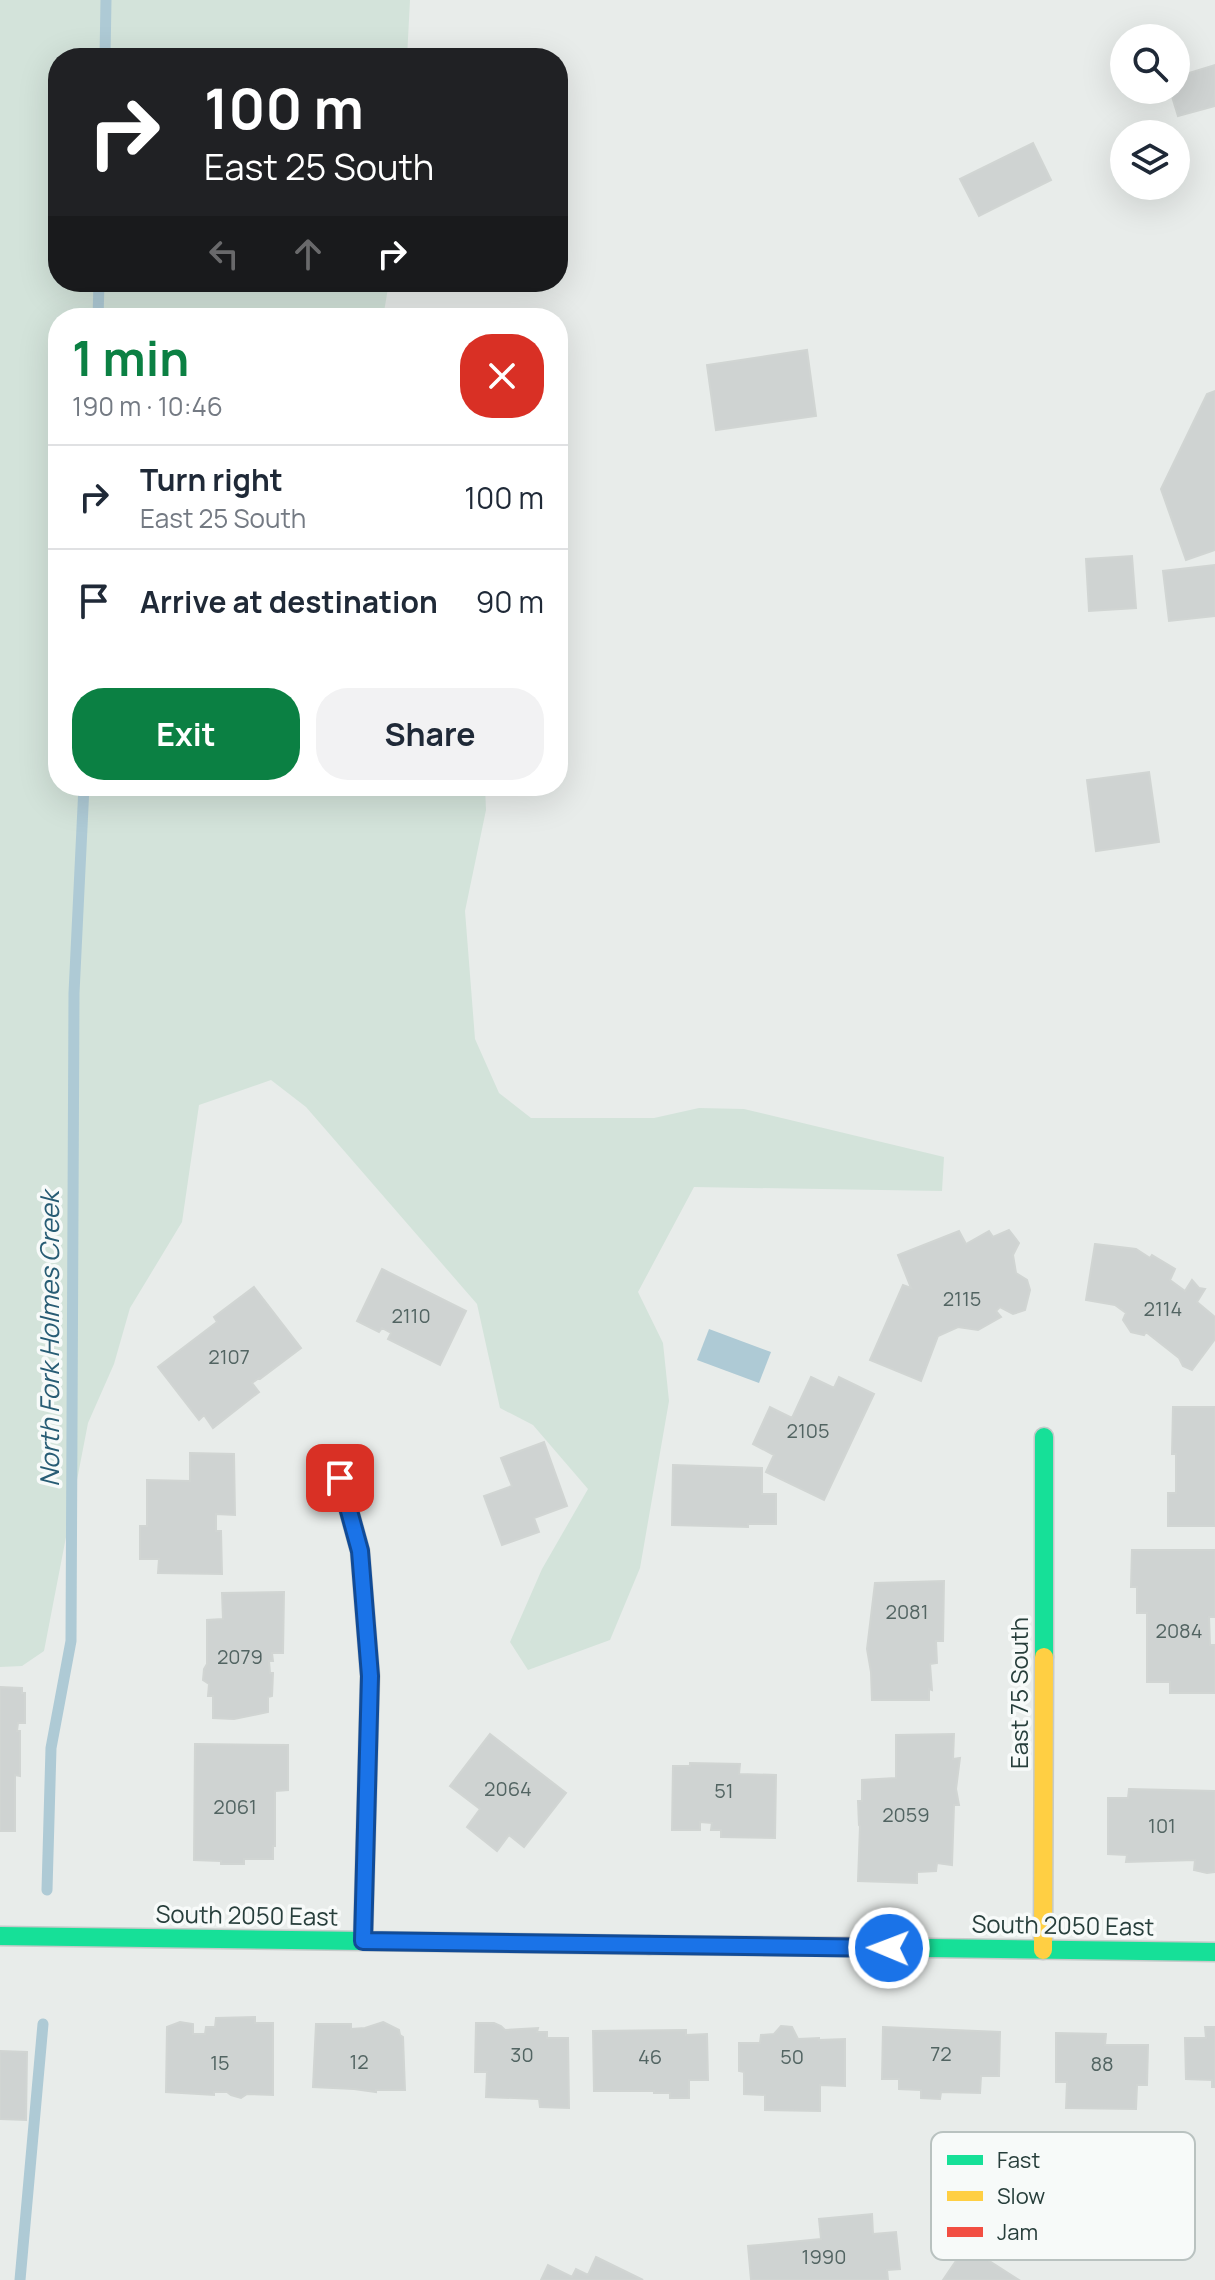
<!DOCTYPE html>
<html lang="en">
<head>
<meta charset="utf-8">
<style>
  body { margin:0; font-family:Manrope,sans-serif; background:#f2f2f3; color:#1f2937; height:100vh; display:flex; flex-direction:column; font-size:30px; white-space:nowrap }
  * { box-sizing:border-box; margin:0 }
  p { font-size:26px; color:#747a83 }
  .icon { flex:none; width:44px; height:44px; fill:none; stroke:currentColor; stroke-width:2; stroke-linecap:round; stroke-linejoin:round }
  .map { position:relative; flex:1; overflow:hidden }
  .details { position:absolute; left:48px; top:308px; width:520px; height:488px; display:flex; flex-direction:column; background:#fff; border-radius:32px; box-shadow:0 8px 32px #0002 }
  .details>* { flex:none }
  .hud { position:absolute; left:48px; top:48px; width:520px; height:244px; border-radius:32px; box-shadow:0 8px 32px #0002; background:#202124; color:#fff; overflow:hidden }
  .controls { position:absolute; left:1110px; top:24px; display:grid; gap:16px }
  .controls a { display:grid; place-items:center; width:80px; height:80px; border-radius:50%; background:#fff; box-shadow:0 8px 32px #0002; font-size:40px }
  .pin { position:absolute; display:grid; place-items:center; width:68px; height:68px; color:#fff; margin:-34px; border-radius:16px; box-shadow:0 4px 12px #0006 }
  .me { position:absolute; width:88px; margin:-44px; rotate:271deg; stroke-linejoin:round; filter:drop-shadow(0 0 6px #0008) }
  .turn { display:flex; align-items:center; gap:28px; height:168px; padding:0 24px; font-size:36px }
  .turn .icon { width:104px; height:104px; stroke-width:2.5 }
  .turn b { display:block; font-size:56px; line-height:68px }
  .lanes { display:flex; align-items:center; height:76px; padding:0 24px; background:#0003; justify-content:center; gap:40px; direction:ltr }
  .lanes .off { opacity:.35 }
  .round { display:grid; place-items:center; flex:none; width:84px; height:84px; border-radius:32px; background:#f2f2f3 }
  .head { display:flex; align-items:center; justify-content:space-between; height:136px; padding:0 24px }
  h1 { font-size:48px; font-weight:700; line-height:60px; color:#0b8043 }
  .action { display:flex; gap:16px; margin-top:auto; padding:16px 24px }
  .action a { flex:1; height:92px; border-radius:32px; background:#0b8043; color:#fff; font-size:32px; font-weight:700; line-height:92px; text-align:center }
  .action a+a { background:#f2f2f3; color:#1f2937 }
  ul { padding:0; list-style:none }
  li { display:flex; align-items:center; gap:24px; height:104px; padding:0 24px; border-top:2px solid #e0e1e3 }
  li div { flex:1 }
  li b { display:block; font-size:30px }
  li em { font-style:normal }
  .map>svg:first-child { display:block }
</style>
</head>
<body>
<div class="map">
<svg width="1215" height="2280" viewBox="0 0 1215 2280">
  <rect width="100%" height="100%" fill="#e8ecea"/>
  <path fill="#d3e3da" d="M0,0H410L407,58H58V282H389L383,318H58V786H485L486,810L465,911L475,1039L499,1093L531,1118H654L699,1108L744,1109L944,1157L942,1191L694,1187L638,1292L663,1343L669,1401L640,1568L610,1640L528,1670L510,1642L542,1569L588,1489L533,1425L500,1408L477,1304L306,1107L271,1080L199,1105L182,1222L130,1308L114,1364L88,1423L44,1651L22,1666L0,1667Z"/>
  <path fill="#aecad5" d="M709,1329L771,1352L759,1383L697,1360Z"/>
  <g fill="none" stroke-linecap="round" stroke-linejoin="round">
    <path stroke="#aecad5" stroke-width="11" d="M105,58L106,0
      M98,318L99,282
      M47,1890L51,1748L71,1641L74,993L84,786
      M20,2280L43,2024"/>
  </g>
  <path fill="#cfd3d2" stroke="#d1d5d3" stroke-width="2" d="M1215,65V106L1178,116L1170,90H1176V77Z
    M1033,143L1051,180L979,216L960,179Z
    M807,350L816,416L716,430L707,365Z
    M1215,391V550L1186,560L1161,489L1207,394Z
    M1132,556L1136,608L1089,611L1086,559Z
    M1215,565V616L1169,621L1163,571Z
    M1149,772L1159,842L1096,851L1087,780Z
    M1009,1230L1019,1243L1013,1255L1016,1273L1027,1280L1030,1290L1025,1310L1013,1314L1000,1307L996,1311L1001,1317L978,1330L958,1327L938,1336L921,1381L870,1360L903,1285L911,1288L898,1255L959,1231L966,1244L989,1231L993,1237Z
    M1095,1244L1136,1249L1150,1258L1152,1255L1175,1269L1170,1280L1185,1291L1192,1280L1199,1288L1205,1289L1197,1302L1215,1317V1339L1192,1370L1183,1366L1179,1358L1146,1332L1144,1335L1131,1332L1123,1320L1126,1313L1115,1305L1086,1300Z
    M382,1269L466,1311L440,1365L388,1339L391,1333L382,1328L379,1332L357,1321Z
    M254,1287L301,1348L260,1379L259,1378L252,1383L259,1392L213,1428L204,1415L199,1420L158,1367L217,1322L214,1317Z
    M811,1377L834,1388L839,1377L874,1394L824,1500L766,1472L774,1455L753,1444L770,1407L792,1418Z
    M1173,1407H1215V1526H1168V1493H1176V1454H1172Z
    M544,1442L567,1506L534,1518L539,1532L502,1545L484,1496L512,1486L501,1458Z
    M190,1453L234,1454L235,1515L216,1514V1531H221L222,1574L158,1573L159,1559H140V1526H147V1480L190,1481Z
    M673,1465L762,1468V1494H776V1524H748V1527L672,1525Z
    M1132,1550H1215V1617H1209L1210,1645H1215V1693H1170V1682H1147V1613H1137V1587H1131Z
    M944,1581L943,1641H936L937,1663L930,1664L932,1690L929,1689V1700H872L871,1672L867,1649L875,1583Z
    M284,1592L283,1653H272L273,1661H269L270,1673H273L272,1696L268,1697V1712L234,1719L213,1718V1696H208L209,1684L203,1680L204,1669L207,1664V1620L223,1619L222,1593Z
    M0,1687L22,1688V1693H25V1723H18L17,1731H20V1776L15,1775V1831H0Z
    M490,1734L566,1793L524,1847L509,1835L497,1851L467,1827L480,1809L450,1786Z
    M954,1734L953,1759L960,1758L956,1789L959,1805H954L952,1865L937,1863L936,1871L917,1872V1883L858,1881L860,1826L859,1825L858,1801H862V1780L896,1778V1735Z
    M195,1744L288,1745V1790L275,1791V1846H273V1859H244V1864H221V1861L194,1860Z
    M690,1763L740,1764L739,1774L776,1775L775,1838L721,1837V1830H711L712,1823L700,1822V1830H672L673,1766H690Z
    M1129,1789L1215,1791V1872L1207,1873L1194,1870L1195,1860L1126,1862L1127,1855L1108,1854V1798H1128Z
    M255,2017V2023H273V2095L247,2094L241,2098L231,2095L227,2092H214V2095L166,2092L167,2027L180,2022L193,2024V2034H205L206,2027H215L216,2018Z
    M383,2022L399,2030L400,2035L403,2037L405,2090H376V2092L354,2089L313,2087L316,2024H351V2029L365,2028Z
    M476,2023H494L501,2026L505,2030L538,2028L537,2032H547V2038H568L569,2108L540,2107L539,2099L486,2097L487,2072H475Z
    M781,2026L792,2027L798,2039L819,2038V2040L845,2039V2086L820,2085V2111L765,2110V2095L744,2094V2072L739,2071V2043H760L761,2035L774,2034Z
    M883,2027L1000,2032L999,2076H981L980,2093L941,2092L940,2099L921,2098V2090L899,2089V2079H882Z
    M1205,2027H1215V2087H1212V2080L1186,2079L1185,2038H1206Z
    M686,2030V2035L707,2034L708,2080H689V2098H670V2093H654V2091H594L593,2031Z
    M1056,2033L1106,2034L1105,2045H1148L1147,2085H1137L1136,2109L1066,2108L1067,2082H1056Z
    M0,2051L27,2052L26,2120L0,2119Z
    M872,2214L873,2234L896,2232L900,2269L887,2270L888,2280H751L748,2246L821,2239L819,2219Z
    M966,2246L1019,2280H943Z
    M596,2257L643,2280H541L548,2265L572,2277L576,2269L588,2275Z"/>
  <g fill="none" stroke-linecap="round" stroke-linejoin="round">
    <g stroke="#c5cac9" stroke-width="21">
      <path id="fast" d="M340,1478L360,1551L370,1676L363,1941
        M1044,1657V1437
        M0,1936L649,1945
        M861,1947L1215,1952"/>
    </g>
    <g stroke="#c5cac9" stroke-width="21">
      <path id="slow" d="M1043,1950L1044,1657"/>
    </g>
    <g stroke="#c5cac9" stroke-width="21">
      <path id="jam" d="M649,1945L861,1947"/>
    </g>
    <use href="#fast" stroke="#16e098" stroke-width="18"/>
    <use href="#slow" stroke="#ffcf43" stroke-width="18"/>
    <use href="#jam" stroke="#f24e42" stroke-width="18"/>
  </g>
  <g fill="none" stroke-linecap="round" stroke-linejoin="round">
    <g stroke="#114b97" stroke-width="20">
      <path id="route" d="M340,1478L360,1551L370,1676L363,1941L889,1948"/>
    </g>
    <use href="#route" stroke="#1a73e8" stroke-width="14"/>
  </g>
  <g text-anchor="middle" stroke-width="7" stroke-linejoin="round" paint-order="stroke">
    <g font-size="20" fill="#526462">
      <text x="962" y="1306">2115</text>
      <text x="1163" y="1316">2114</text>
      <text x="411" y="1323">2110</text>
      <text x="229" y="1364">2107</text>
      <text x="808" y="1438">2105</text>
      <text x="907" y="1619">2081</text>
      <text x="1179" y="1638">2084</text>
      <text x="240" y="1664">2079</text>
      <text x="508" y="1796">2064</text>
      <text x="724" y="1798">51</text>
      <text x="235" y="1814">2061</text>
      <text x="906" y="1822">2059</text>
      <text x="1162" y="1833">101</text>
      <text x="941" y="2061">72</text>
      <text x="522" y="2062">30</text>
      <text x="650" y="2064">46</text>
      <text x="792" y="2064">50</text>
      <text x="359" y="2069">12</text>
      <text x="220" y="2070">15</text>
      <text x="1102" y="2071">88</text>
      <text x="824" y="2264">1990</text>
    </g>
    <g font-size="24" fill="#273e3b" stroke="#f7faf9">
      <text transform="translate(1020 1693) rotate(-90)" y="8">East 75 South</text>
      <text transform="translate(247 1916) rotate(1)" y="8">South 2050 East</text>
      <text transform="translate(1063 1926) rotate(1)" y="8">South 2050 East</text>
    </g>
    <g font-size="26" font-style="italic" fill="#275c74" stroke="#f7faf9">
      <text transform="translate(50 1339) rotate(-90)" y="9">North Fork Holmes Creek</text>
    </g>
  </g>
  <rect x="931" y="2132" width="264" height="128" rx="12" fill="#f7faf9" stroke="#b9c2c0" stroke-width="2"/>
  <rect x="947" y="2155" width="36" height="10" fill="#16e098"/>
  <rect x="947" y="2191" width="36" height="10" fill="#ffcf43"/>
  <rect x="947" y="2227" width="36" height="10" fill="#f24e42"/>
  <g font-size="22" fill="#273e3b">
    <text x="997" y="2168">Fast</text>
    <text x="997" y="2204">Slow</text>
    <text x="997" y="2240">Jam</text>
  </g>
</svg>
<div class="controls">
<a><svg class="icon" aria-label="search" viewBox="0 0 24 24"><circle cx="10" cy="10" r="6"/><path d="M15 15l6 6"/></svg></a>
<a><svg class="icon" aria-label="layers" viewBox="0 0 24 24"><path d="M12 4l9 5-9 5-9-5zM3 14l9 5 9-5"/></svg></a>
</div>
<div class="pin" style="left:340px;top:1478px;background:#d93025"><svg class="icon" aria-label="arrive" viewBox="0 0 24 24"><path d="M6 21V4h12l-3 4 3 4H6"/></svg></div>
<svg class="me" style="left:889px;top:1948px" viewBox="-20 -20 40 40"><circle r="17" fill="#1a73e8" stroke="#fff" stroke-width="3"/><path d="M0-11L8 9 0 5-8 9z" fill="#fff"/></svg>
<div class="hud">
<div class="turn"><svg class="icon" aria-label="right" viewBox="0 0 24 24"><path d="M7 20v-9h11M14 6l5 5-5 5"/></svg><div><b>100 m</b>East 25 South</div></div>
<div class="lanes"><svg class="icon off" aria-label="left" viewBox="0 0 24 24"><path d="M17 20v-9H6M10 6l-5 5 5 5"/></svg><svg class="icon off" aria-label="ahead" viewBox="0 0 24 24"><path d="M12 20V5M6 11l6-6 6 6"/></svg><svg class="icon" aria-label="right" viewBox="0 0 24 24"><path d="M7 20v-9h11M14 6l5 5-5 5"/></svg></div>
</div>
<section class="details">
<div class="head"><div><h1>1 min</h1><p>190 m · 10:46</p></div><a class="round" style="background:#d93025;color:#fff"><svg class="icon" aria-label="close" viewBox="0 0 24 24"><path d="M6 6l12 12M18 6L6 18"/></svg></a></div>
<ul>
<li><svg class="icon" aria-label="right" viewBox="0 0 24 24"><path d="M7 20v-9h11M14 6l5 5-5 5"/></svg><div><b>Turn right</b><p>East 25 South</p></div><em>100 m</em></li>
<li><svg class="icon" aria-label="arrive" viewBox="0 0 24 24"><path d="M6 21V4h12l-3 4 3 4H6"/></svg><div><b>Arrive at destination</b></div><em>90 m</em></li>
</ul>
<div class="action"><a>Exit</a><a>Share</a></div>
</section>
</div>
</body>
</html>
